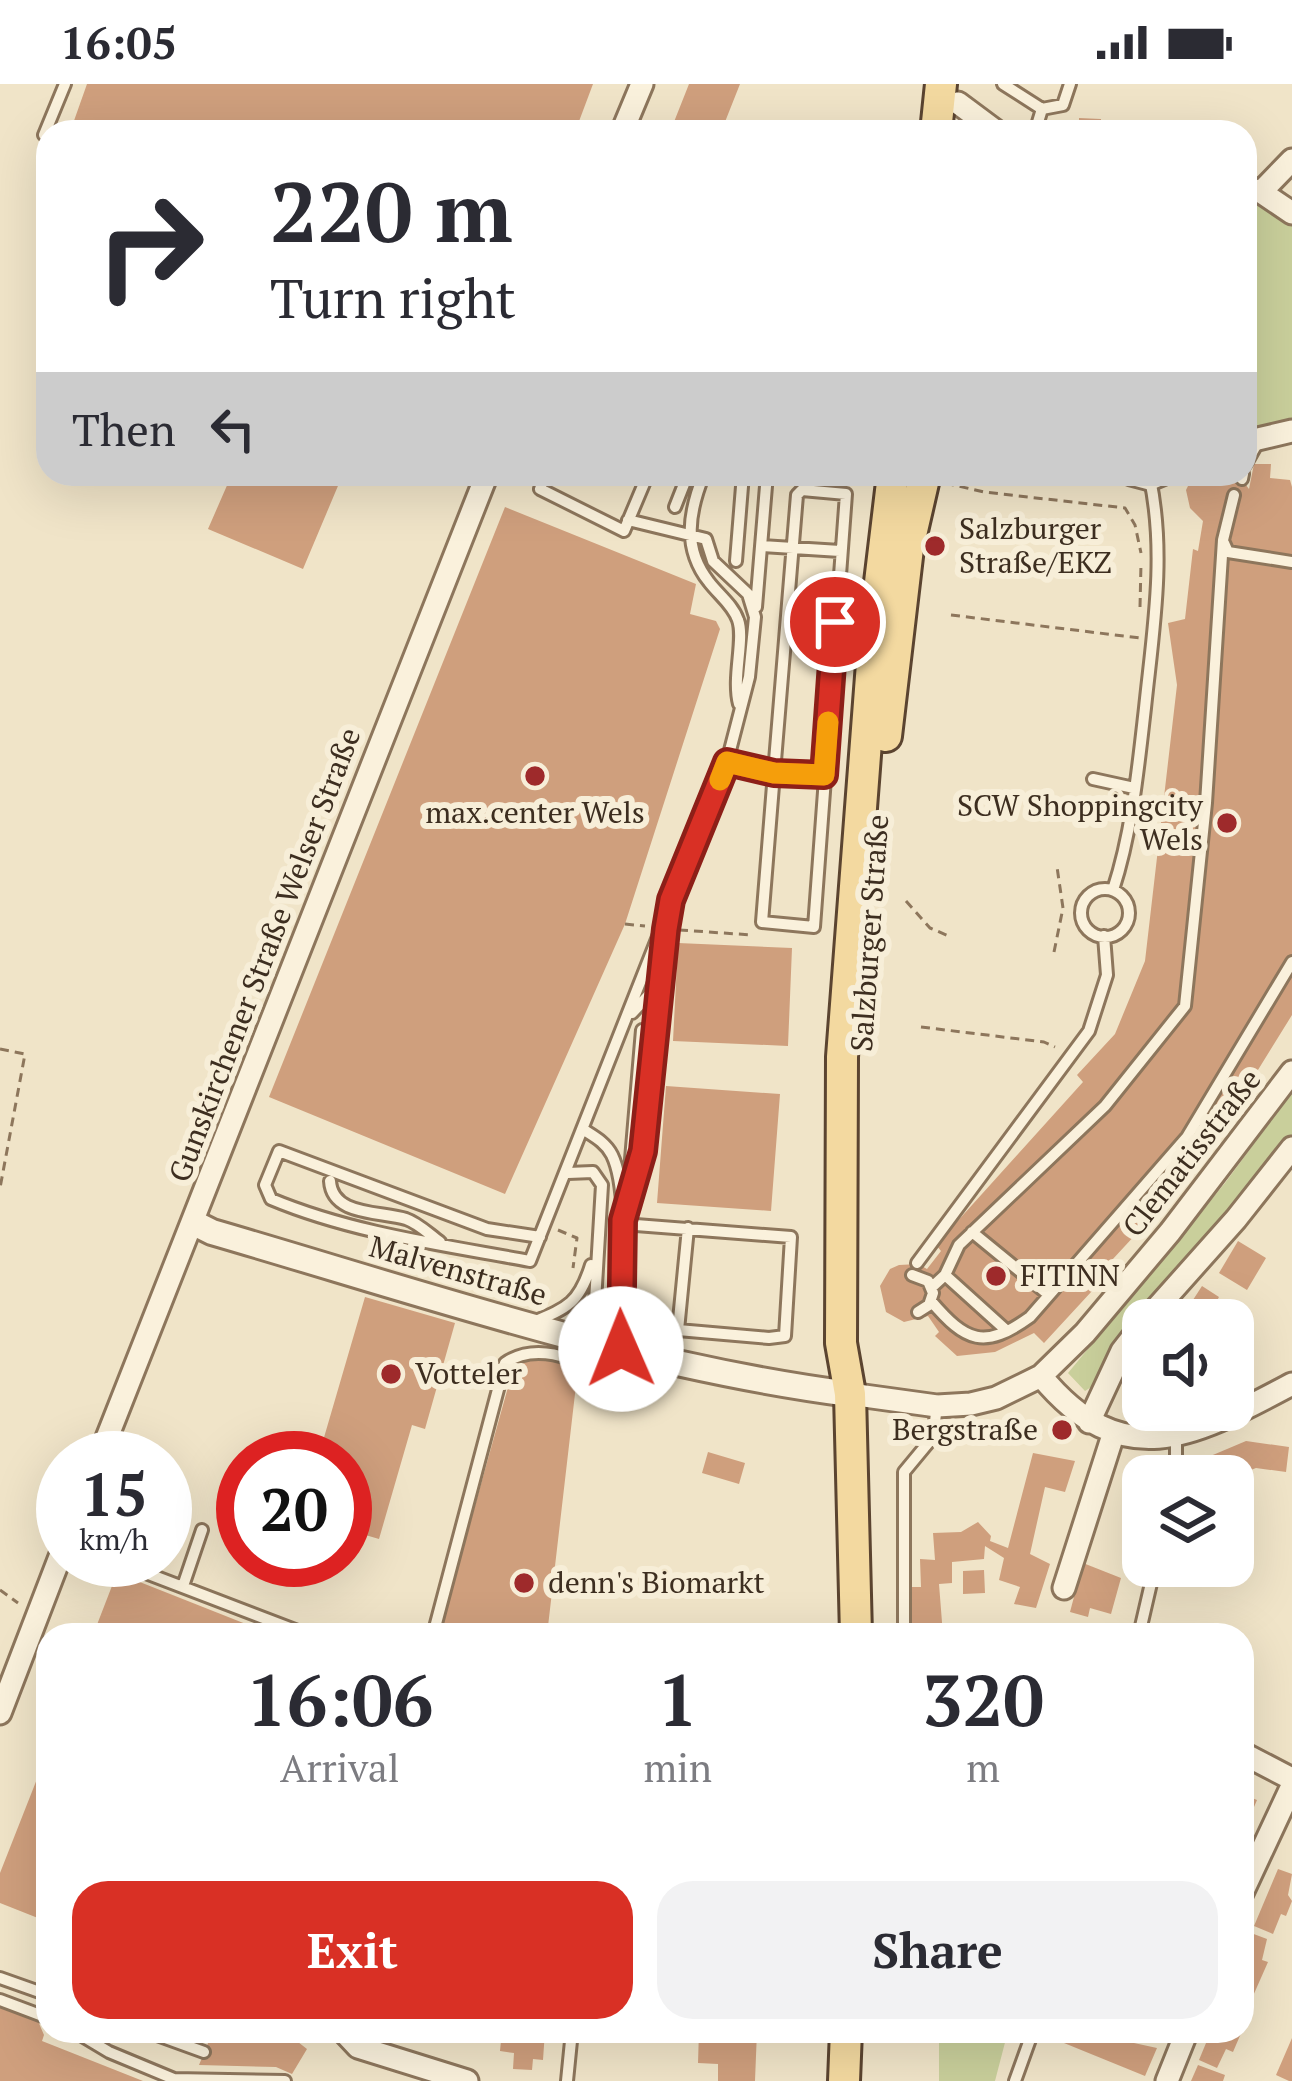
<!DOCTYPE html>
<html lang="en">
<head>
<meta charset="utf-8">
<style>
  body { margin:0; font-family:"PT Serif",serif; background:#f2f2f3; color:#2b2b33; height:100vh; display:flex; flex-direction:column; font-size:45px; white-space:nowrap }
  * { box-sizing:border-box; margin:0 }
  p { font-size:39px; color:#7c7c81 }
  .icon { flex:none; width:66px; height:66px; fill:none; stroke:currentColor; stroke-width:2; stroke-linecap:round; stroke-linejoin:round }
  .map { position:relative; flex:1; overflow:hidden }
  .details { position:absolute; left:36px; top:1539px; width:1218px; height:420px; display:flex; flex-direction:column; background:#fff; border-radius:36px; box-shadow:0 12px 48px #0002 }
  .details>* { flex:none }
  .hud { position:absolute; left:36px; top:36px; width:1221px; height:366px; border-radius:36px; box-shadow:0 12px 48px #0002; background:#fff; color:#2b2b33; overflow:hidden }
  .tools { position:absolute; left:1122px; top:1215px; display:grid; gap:24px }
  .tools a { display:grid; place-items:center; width:132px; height:132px; border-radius:24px; background:#fff; box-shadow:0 12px 48px #0002; font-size:60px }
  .speed { position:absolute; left:36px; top:1347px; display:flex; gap:24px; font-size:60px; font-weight:700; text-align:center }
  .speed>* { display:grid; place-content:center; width:156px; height:156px; border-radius:50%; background:#fff; box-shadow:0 12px 48px #0002; line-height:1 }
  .speed small { font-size:30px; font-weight:400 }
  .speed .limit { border:18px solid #d22; background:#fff; color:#111 }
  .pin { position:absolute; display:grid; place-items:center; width:102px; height:102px; color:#fff; margin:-51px; border:6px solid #fff; border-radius:50%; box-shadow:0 3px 12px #0007 }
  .me { position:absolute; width:132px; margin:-66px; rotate:359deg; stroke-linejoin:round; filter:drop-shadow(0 0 9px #0008) }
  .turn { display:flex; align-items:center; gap:42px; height:252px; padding:0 36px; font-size:54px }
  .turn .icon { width:156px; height:156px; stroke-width:2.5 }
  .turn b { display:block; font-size:84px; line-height:102px }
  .then { display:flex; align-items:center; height:114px; padding:0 36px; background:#0003; gap:24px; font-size:45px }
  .eta { display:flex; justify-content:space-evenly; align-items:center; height:204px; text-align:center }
  .eta b { font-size:72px; font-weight:700; line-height:84px }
  .button { display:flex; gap:24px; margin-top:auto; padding:24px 36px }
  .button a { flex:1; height:138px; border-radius:36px; background:#d93025; color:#fff; font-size:48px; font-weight:700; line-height:138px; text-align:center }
  .button a+a { background:#f2f2f3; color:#2b2b33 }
  .status { display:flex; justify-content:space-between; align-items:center; height:84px; padding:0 60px; background:#fff; direction:ltr }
  .status svg { height:33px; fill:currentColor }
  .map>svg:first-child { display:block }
</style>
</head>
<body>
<div class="status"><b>16:05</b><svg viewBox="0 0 49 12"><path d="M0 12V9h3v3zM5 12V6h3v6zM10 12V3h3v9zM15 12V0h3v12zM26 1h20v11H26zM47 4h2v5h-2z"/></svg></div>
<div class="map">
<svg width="1292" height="1997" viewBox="0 0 1292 1997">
  <rect width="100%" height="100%" fill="#f0e4c8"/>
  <path fill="#c9cf9b" d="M1245,115L1287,135L1292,141V338L1245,344Z
    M1292,1008V1054L1241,1122L1123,1249L1107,1273L1099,1298L1085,1307L1068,1289L1225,1099Z
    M939,1947H1008L995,1997H939Z"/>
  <path fill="#cf9f7d" d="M87,0H593L575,48H70Z
    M689,0H740L721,48H670Z
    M1079,34L1101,35V48H1079Z
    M1254,380H1271L1270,394L1290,396L1292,403V931L1232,1028L1149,1136L1088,1202L1092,1207L1044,1259L1034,1249L995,1268L957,1272L935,1252L939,1248L928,1232L904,1238L886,1228L880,1202L890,1185L899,1181L918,1180L927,1185L941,1167L936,1161L1083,998L1077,991L1115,950L1145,877L1177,601L1168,539L1185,535L1193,465L1198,467L1203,437L1190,424L1186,406L1194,390H1237L1249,405Z
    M232,390H343L303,485L208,445Z
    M505,423L696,500L690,530L716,537L720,545L625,840L505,1110L269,1013Z
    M678,859L792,864L788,962L673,957Z
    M666,1002L780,1010L771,1127L657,1119Z
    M1238,1157L1266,1174L1247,1206L1219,1189Z
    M1202,1202L1219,1213L1214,1222L1222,1227L1216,1236H1180Z
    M365,1213L455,1239L425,1345L412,1341L379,1455L345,1445V1374H318Z
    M541,1274L578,1284L547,1551H439L515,1278Z
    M1143,1275V1309L1128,1299Z
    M1246,1357L1289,1363L1286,1388L1256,1384L1233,1393L1207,1392L1201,1376Z
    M708,1368L745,1379L739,1400L702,1389Z
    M1033,1369L1075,1377L1065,1408L1045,1403L1030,1470L1050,1480L1036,1524L1014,1520L1020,1503L999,1496L1004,1474L985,1462L984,1475L952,1478V1499L939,1500L943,1551H910L909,1503H921L920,1475L935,1476L933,1449L961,1448L978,1438L991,1452L990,1457L1008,1464Z
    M1083,1479L1121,1494L1111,1530L1090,1524L1088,1533L1070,1528Z
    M984,1486L985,1509L963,1510V1487Z
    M117,1489L274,1551H93Z
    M48,1667V1838L0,1819V1789Z
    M1242,1710L1257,1716L1242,1751Z
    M1278,1785L1292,1790L1288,1811L1292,1817L1286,1832L1281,1830L1273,1850L1254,1842Z
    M1251,1849L1267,1855L1262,1876L1268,1878L1253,1912L1248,1910L1242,1923V1871Z
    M0,1922L38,1937L44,1951L42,1957L143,1997H0Z
    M213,1947H291L289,1951L307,1965L292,1990L276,1983L199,1981Z
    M502,1947H545L543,1976L533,1975L532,1986L513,1985L514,1969L500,1967Z
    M588,1947H674L673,1959L587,1952Z
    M699,1947H757L755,1997H718V1980L698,1979Z
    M1069,1947H1115L1114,1951L1136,1955L1134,1959L1157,1964L1145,1992L1064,1959Z
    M1211,1947H1242L1233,1968L1226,1965L1217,1984L1199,1976Z
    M1292,1954V1997H1289L1276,1991Z
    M1198,1981L1225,1991L1223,1997H1191Z"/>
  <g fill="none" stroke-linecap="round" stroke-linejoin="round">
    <g stroke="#8d765c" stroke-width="16">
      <path id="service" d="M1003,0L1042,25L1035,48
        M1042,25L1063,21L1070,0
        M48,52L44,51L65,0
        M1245,381L1258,358
        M546,390L540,405L624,447L648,390
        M704,390C689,427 682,464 709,498C718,510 733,521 738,536C745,555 732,593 739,620
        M1242,395L1243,390
        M675,423L688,390
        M1224,459L1228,468L1292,478
        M761,462L840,467
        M736,477L743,390
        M756,523L767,390
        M727,678L774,689L797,411L802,406L846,410L814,843L762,838L774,689L824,691
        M1093,695L1134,704
        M1081 829a24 24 0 1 1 48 0a24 24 0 1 1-48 0Z
        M1113,806C1132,748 1138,685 1145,624C1153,547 1166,471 1150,395
        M632,929L660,899
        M584,1046C595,1053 606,1059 612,1071C632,1112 618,1213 621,1262
        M568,1089L593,1088L602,1101L595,1218L603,1259
        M330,1097C332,1132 380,1127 406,1135C418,1139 429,1150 440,1158
        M629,1099L642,946
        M623,1135L643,1067L666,843
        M623,1140L791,1153L785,1252L769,1254L678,1246L688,1144
        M972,1148L1049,1211
        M540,1153L487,1145L279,1067L265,1101L271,1115C352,1149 444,1161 530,1177L727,678L749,593L755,533L748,510L713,477L706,455L628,436
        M917,1179L1089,947L1107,891L1104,852
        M912,1191L928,1197L933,1209L929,1221L918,1228
        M945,1191L1007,1247
        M932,1203L945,1191L959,1161L1105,1022L1185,922L1206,719L1223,456L1234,411
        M931,1217C966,1258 984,1266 1030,1233L1187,1053L1292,878
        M531,1239C567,1224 579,1220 591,1181
        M1176,1392V1351
        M112,1476L308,1551
        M183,1502L202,1446
        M433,1551L505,1279C534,1259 574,1272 600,1291
        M904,1551V1388L933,1353L937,1322
        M1139,1551L1155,1482
        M0,1894L48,1911
        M0,1916L48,1934
        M74,1947L109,1968L174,1995L285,1997
        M146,1947L204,1968
        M567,1997L572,1947
        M1015,1997L1033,1947"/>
    </g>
    <g stroke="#8d765c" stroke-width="27">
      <path id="minor" d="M958,19L997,48
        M622,48L642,0
        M1245,103L1261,108L1292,129
        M1261,108L1292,76
        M1245,358L1292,347
        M1131,390L1150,395L1162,390
        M1146,1236L1236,1135L1292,1064
        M1041,1292C1124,1392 1194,1352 1292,1300
        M850,1310L937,1322L971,1320L996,1314L1041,1292L1085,1249L1170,1148L1292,988
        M1089,1338L1122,1267L1143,1240
        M99,1374L487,390
        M1064,1504L1113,1351
        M0,1629L63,1465
        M1242,1669L1292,1695
        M1242,1809L1292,1702
        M343,1947L358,1963L467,1997
        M1167,1997L1187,1947"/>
    </g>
    <g stroke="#8d765c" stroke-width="30">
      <path id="tertiary" d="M194,1139L212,1148C422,1209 633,1282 850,1310"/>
    </g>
    <g stroke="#5b4430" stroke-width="36">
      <path id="primary" d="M936,48L941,0
        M886,652L908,464L925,390
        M856,1551L850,1310L841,1259L842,973L875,540L893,390
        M844,1997L846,1947"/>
    </g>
    <path stroke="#8d765c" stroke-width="3" stroke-dasharray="9 6" stroke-linecap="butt" d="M1248,148L1255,127
      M945,399L984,408L1125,424L1135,441L1141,469
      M1140,523L1141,479
      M951,531L1140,554
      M801,536L822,537
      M906,817L930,844L951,853
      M625,840L645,842
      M679,846L753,851
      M1054,868L1063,824L1057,783
      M921,943L1044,958L1055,963
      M0,965L25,970L0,1104
      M558,1146L577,1154L573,1184
      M633,1225L665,1231
      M52,1447L63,1420
      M0,1506L18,1519"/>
    <use href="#service" stroke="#faf1dc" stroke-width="10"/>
    <use href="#minor" stroke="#faf1dc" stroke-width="21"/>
    <use href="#tertiary" stroke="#faf1dc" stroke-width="24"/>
    <use href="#primary" stroke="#f3d9a0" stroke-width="30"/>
  </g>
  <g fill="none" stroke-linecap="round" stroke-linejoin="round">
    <g stroke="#8d1f18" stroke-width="30">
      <path id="route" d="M621,1265L623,1136L643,1067L666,845L671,816L727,678L774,689L824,691L835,538"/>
    </g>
    <use href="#route" stroke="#d93025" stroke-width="21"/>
    <path stroke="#f59e0b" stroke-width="21" d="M720,696L727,678L774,689L824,691L828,638"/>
  </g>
  <g fill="#9e2a2b" stroke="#f7eed8" stroke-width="4.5">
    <circle cx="935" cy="462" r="12"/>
    <circle cx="535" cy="692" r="12"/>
    <circle cx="1227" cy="739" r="12"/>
    <circle cx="996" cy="1192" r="12"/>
    <circle cx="391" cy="1290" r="12"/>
    <circle cx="1062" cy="1346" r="12"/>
    <circle cx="524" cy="1499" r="12"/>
  </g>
  <g text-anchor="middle" stroke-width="12" stroke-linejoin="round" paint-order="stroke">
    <g font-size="30" fill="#3d2e20" stroke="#f7eed8" text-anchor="start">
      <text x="959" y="455">Salzburger<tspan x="959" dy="34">Straße/EKZ</tspan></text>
      <text x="1203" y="732" text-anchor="end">SCW Shoppingcity<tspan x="1203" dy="34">Wels</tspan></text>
      <text x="535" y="739" text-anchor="middle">max.center Wels</text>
      <text x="1020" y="1202">FITINN</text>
      <text x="415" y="1300">Votteler</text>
      <text x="1038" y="1356" text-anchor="end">Bergstraße</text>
      <text x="548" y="1509">denn's Biomarkt</text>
    </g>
    <g font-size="30" fill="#3d2e20" stroke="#f7eed8">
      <text transform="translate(870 849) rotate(-86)" y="10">Salzburger Straße</text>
      <text transform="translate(265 871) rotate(-69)" y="10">Gunskirchener Straße Welser Straße</text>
      <text transform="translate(1192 1069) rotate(-52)" y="10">Clematisstraße</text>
      <text transform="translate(458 1187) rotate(16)" y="10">Malvenstraße</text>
    </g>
  </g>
</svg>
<div class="tools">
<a><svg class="icon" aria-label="sound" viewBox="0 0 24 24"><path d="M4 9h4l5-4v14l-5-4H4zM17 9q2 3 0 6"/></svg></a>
<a><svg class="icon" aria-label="layers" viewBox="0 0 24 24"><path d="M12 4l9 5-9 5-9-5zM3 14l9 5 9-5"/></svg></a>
</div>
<div class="speed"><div>15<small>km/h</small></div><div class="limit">20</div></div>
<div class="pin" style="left:835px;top:538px;background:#d93025"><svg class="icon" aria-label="arrive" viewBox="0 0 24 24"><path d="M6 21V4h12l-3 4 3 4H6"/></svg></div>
<svg class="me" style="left:621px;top:1265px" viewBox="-20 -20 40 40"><circle r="19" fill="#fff"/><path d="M0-13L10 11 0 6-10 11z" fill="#d93025"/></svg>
<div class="hud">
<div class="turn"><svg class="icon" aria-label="right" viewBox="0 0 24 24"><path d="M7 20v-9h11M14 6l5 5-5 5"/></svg><div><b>220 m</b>Turn right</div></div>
<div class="then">Then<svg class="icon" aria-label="left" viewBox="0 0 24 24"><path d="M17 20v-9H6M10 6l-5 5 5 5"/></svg></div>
</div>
<section class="details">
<div class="eta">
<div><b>16:06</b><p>Arrival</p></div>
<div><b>1</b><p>min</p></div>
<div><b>320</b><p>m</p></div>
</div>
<div class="button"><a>Exit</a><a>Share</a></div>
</section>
</div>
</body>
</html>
